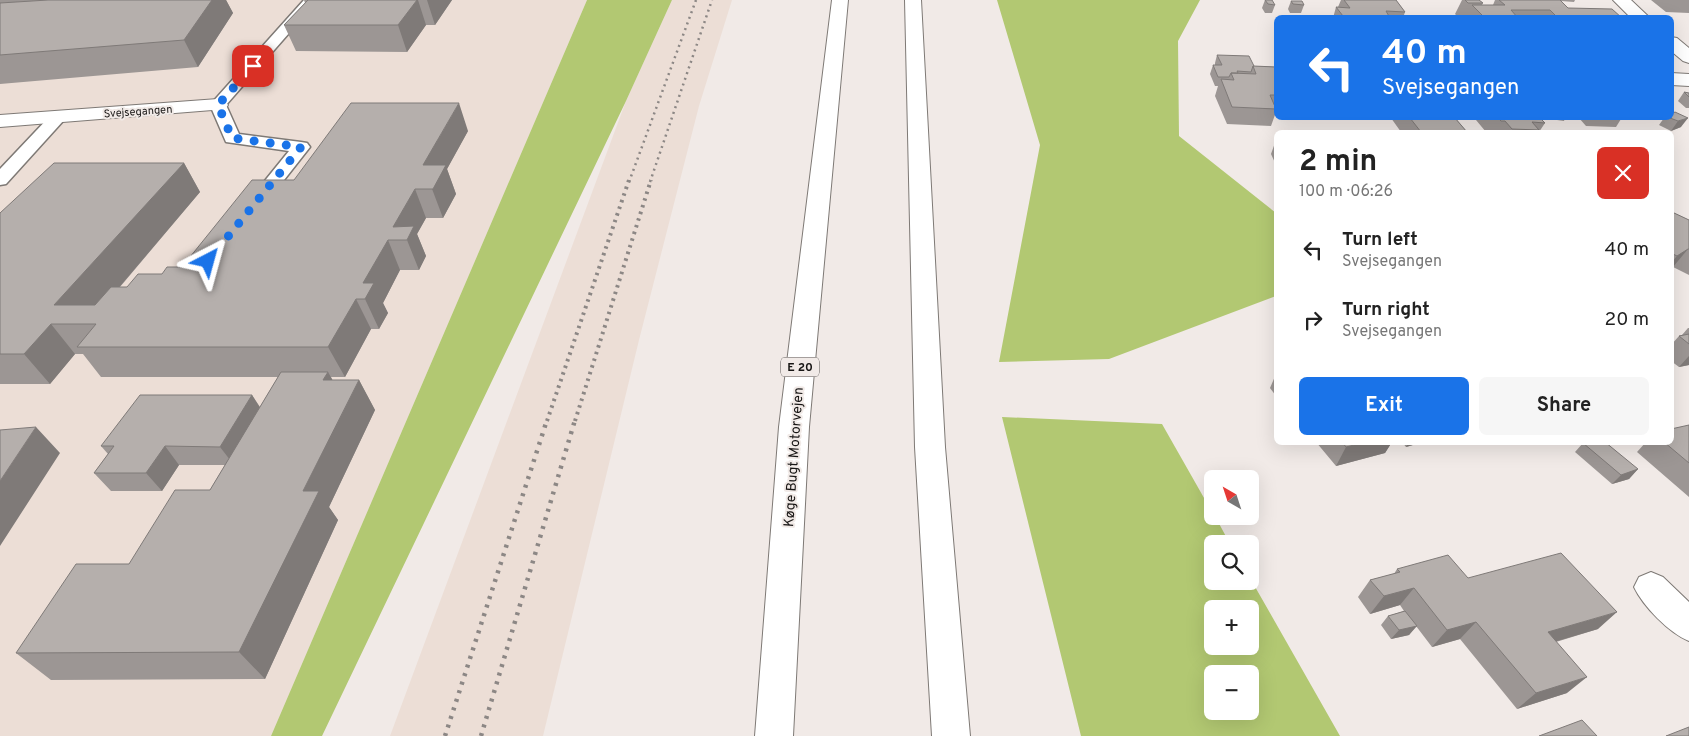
<!DOCTYPE html>
<html lang="en">
<head>
<meta charset="utf-8">
<style>
  body { margin:0; font-family:Overpass,sans-serif; background:#f6f6f6; color:#222; height:100vh; display:flex; flex-direction:column; font-size:19px; white-space:nowrap }
  * { box-sizing:border-box; margin:0 }
  p { font-size:16px; color:#767676 }
  .icon { flex:none; width:28px; height:28px; fill:none; stroke:currentColor; stroke-width:2; stroke-linecap:round; stroke-linejoin:round }
  .map { position:relative; flex:1; overflow:hidden }
  .details { position:absolute; left:1274px; top:130px; width:400px; height:315px; display:flex; flex-direction:column; background:#fff; border-radius:8px; box-shadow:0 5px 20px #0002 }
  .details>* { flex:none }
  .hud { position:absolute; left:1274px; top:15px; width:400px; height:105px; border-radius:8px; box-shadow:0 5px 20px #0002; background:#1a73e8; color:#fff; overflow:hidden }
  .needle { width:32px; rotate:321deg }
  .fabs { position:absolute; left:1204px; top:470px; display:grid; gap:10px }
  .fabs a { display:grid; place-items:center; width:55px; height:55px; border-radius:8px; background:#fff; box-shadow:0 5px 20px #0002; font-size:25px }
  .pin { position:absolute; display:grid; place-items:center; width:42px; height:42px; color:#fff; margin:-21px; border-radius:10px; box-shadow:0 2px 8px #0006 }
  .me { position:absolute; width:55px; margin:-28px; rotate:39deg; stroke-linejoin:round; filter:drop-shadow(0 0 4px #0008) }
  .turn { display:flex; align-items:center; gap:18px; height:105px; padding:0 25px; font-size:22px }
  .turn .icon { width:65px; height:65px; stroke-width:2.5 }
  .turn b { display:block; font-size:35px; line-height:42px }
  .round { display:grid; place-items:center; flex:none; width:52px; height:52px; border-radius:8px; background:#f6f6f6 }
  .summary { display:flex; align-items:center; justify-content:space-between; height:85px; padding:0 25px }
  h1 { font-size:30px; font-weight:700; line-height:38px }
  .action { display:flex; gap:10px; margin-top:auto; padding:10px 25px }
  .action a { flex:1; height:58px; border-radius:8px; background:#1a73e8; color:#fff; font-size:20px; font-weight:700; line-height:58px; text-align:center }
  .action a+a { background:#f6f6f6; color:#222 }
  ul { padding:0; list-style:none }
  li { display:flex; align-items:center; gap:15px; height:70px; padding:0 25px }
  li div { flex:1 }
  li b { display:block; font-size:19px }
  li em { font-style:normal }
  .map>svg:first-child { display:block }
</style>
</head>
<body>
<div class="map">
<svg width="1689" height="736" viewBox="0 0 1689 736">
  <rect width="100%" height="100%" fill="#f1eae7"/>
  <path fill="#ecded6" d="M0,0H587L271,736H0Z
    M672,0H732L699,106L639,340L543,736H390L626,101Z"/>
  <path fill="#b2c872" fill-rule="evenodd" d="M587,0H672L626,101L322,736H271Z
    M997,0H1200L1178,41L1179,136L1276,213V296L1109,359L999,362L1040,145Z
    M1002,417L1162,424L1212,512V516H1215L1230,544H1212V581H1250V578L1340,736H1081ZM1212,609H1250V646H1212ZM1212,674H1250V711H1212Z"/>
  <g fill="none" stroke-linecap="round" stroke-linejoin="round">
    <g stroke="#7e7975" stroke-width="3">
      <path id="lane" d="M304,0H318L226,105L239,134L301,142L307,143L310,147L262,208L255,210L248,208L246,204L289,151L226,142L210,105Z
        M58,112L64,114L66,117L64,120L6,184L0,185V169L52,114Z"/>
    </g>
    <g stroke="#7e7975" stroke-width="2">
      <path id="street" d="M1613,0H1631L1650,18H1631Z
        M1671,37L1677,38L1689,48V63L1683,61L1671,51Z
        M1671,73L1689,74V86L1671,85Z
        M218,99L225,101L228,105L225,109L0,127V115Z
        M1651,572L1663,577L1689,602V641C1669,633 1643,606 1634,587L1639,577Z"/>
    </g>
    <g stroke="#7e7975" stroke-width="2">
      <path id="highway" d="M832,0H848L809,427L793,736H755L779,427Z
        M905,0H921L945,447L970,736H932L915,447Z"/>
    </g>
    <use href="#lane" fill="#fff" fill-rule="evenodd"/>
    <use href="#street" fill="#fff" fill-rule="evenodd"/>
    <use href="#highway" fill="#fff" fill-rule="evenodd"/>
    <path stroke="#8c8785" stroke-width="2.5" stroke-dasharray="2 4" stroke-linecap="butt" d="M629,182L696,0
      M650,182L712,0"/>
    <path stroke="#8c8785" stroke-width="4" stroke-dasharray="2.5 4.5" stroke-linecap="butt" d="M547,421L629,180
      M575,421L651,180"/>
    <path stroke="#8c8785" stroke-width="4.5" stroke-dasharray="3 6" stroke-linecap="butt" d="M445,736L547,420
      M481,736L575,420"/>
  </g>
  <path fill="#9c9694" d="M0,0H226L233,13L198,67L0,84Z
    M304,0H529H452L435,25H426L407,52L296,51L284,25L305,3Z
    M1265,0L1275,5L1272,13H1265L1262,8Z
    M1341,0H1396L1405,12L1403,18H1333L1336,7H1338Z
    M1462,0H1479L1483,3L1482,5H1493L1495,0H1575L1574,2L1561,1L1568,8L1622,18H1459L1455,14Z
    M1651,0H1689V13L1666,12Z
    M1291,1L1304,5L1301,13H1290L1288,9Z
    M1217,55L1254,66L1276,67V112L1271,126L1227,124L1215,96L1218,86H1215L1210,74L1213,65H1215V63Z
    M1684,92L1689,93V108H1686L1678,101Z
    M1675,112L1681,127L1671,131L1659,125L1664,118H1671Z
    M1391,118H1455L1467,132H1401Z
    M1463,118H1540L1545,123L1539,132H1486L1476,120L1464,119Z
    M1554,118H1565L1564,121L1557,120Z
    M1574,118H1650L1648,120L1621,119L1616,127L1586,126L1579,118Z
    M468,131L447,169L456,194L443,218H426L417,234L426,256L419,270H400L383,303L388,313L379,329H371L345,377H331L332,380H359L375,410L329,507L338,520L265,679L51,680L16,653L129,564L210,490L225,465H179L162,491H111L94,473L108,454L101,446L252,395L260,407L278,377H101L83,354H75L50,384H0V213L184,163L200,192L120,287H127L182,267L294,180Z
    M1276,140V165L1271,154Z
    M1671,209L1672,212L1689,220V275L1673,267L1671,268Z
    M1688,328H1689V365L1679,367L1671,361V345L1679,336L1682,335Z
    M1276,374V396L1270,388Z
    M1689,425V497L1637,452L1646,442H1671Z
    M1316,442H1392L1385,453L1336,466Z
    M1402,442H1423L1406,447Z
    M1583,443L1638,469L1629,479L1612,484L1575,452Z
    M1397,569L1468,578L1598,629L1556,642L1567,693L1517,709L1460,639L1432,647L1416,626L1409,635L1391,639L1381,625L1388,616L1404,611L1400,605L1370,614L1358,597L1370,580L1394,574Z"/>
  <path fill="#7f7a78" d="M212,0H226L233,13L198,67L184,40Z
    M417,0H418L426,25L407,52L398,25Z
    M427,0H452L435,25Z
    M459,103L468,131L447,169L456,194L443,218L423,165Z
    M1688,118L1681,127L1671,131L1678,121Z
    M184,163L200,192L88,324L54,305Z
    M415,189L426,218L417,234L426,256L419,270L407,240L393,227Z
    M388,240L400,270L383,303L388,313L379,329L365,299L363,283Z
    M1688,249L1673,267L1671,268V263L1677,256Z
    M356,299L371,329L345,377L328,347Z
    M51,324L75,354L50,384L24,354Z
    M1689,356V365L1679,367Z
    M328,372L345,402L323,380Z
    M359,380L375,410L329,507L338,520L265,679L239,652L303,491Z
    M252,395L264,414L234,465L220,447Z
    M36,427L60,453L0,546V481Z
    M1366,442H1392L1385,453L1336,466L1346,447Z
    M1409,442H1423L1406,447Z
    M165,446L179,465L162,491L146,473Z
    M1638,469L1629,479L1612,484L1621,475Z
    M1414,588L1400,605L1370,614L1384,596Z
    M1617,612L1598,629L1530,649L1548,632Z
    M1476,622L1460,639L1432,647L1447,630Z
    M1417,626L1409,635L1391,639L1399,630Z
    M1587,677L1567,693L1517,709L1536,693Z"/>
  <path fill="#b5afac" stroke="#7f7a78" d="M48,0H212L184,40L0,55V3Z
    M308,0H417L398,25H284Z
    M1265,0H1272L1275,5L1268,4Z
    M1344,0H1396L1405,12L1386,11L1390,18H1357L1343,16L1336,7L1350,8Z
    M1465,0H1479L1483,3H1468Z
    M1499,0H1560L1568,8L1612,9L1622,18H1558L1550,10H1511L1518,18H1485L1472,5H1505Z
    M1291,1H1302L1304,5L1293,4Z
    M1217,55L1249,56L1254,66H1253L1251,72L1237,71L1238,73H1231L1229,77H1218L1213,65H1222Z
    M1253,66L1276,67V95H1270L1276,109L1232,107L1221,79L1234,80L1231,73L1256,74Z
    M1684,92L1689,93V97Z
    M351,103H459L423,165H446L433,189H415L393,227L414,226L407,240H388L363,283H374L365,299H356L328,347H77L96,324H51L24,354H0V213L54,163H184L54,305H95L111,287H127L138,274H162L167,267H182L252,180H294Z
    M1675,112L1688,118L1678,121L1670,118H1671V114Z
    M1410,118H1455L1467,132H1421Z
    M1498,118H1540L1545,123L1532,122L1539,130L1512,129L1505,121H1501Z
    M1671,209L1674,210L1672,212L1689,220V249H1688L1677,256L1671,253Z
    M1689,334V344L1679,336Z
    M281,372H328L323,380H359L303,491H319L239,652L16,653L76,564H129L175,490H210Z
    M140,395H252L220,447L165,446L146,473H94L114,446H101Z
    M1689,425V463L1664,442H1671V429Z
    M36,427L0,481V430Z
    M1342,442H1366L1346,447Z
    M1605,442L1638,469L1621,475L1583,443Z
    M1561,553L1617,612L1548,632L1587,677L1536,693L1476,622L1447,630L1414,588L1384,596L1370,580L1400,572L1397,569L1448,555L1468,578Z
    M1405,611L1417,626L1399,630L1388,616Z
    M1582,720L1597,736H1539Z
    M1689,727V736H1666Z"/>
  <g fill="none" stroke-linecap="round" stroke-linejoin="round">
    <path stroke="#1a73e8" stroke-width="9" stroke-dasharray="0 16.2" d="M208,261L301,147L232,138L218,105L253,66"/>
  </g>
  <g text-anchor="middle" stroke-width="4" stroke-linejoin="round" paint-order="stroke">
    <g font-size="11" fill="#171514" stroke="#f1eae7">
      <text transform="translate(138 111) rotate(-4)" y="4">Svejsegangen</text>
    </g>
    <rect fill="#f1eae7" stroke="#585553" stroke-width="1" x="781" y="357.5" width="38" height="19" rx="4"/>
    <g font-size="12" font-weight="bold" fill="#171514">
      <text x="800" y="371">E 20</text>
    </g>
    <g font-size="14" fill="#171514" stroke="#f1eae7">
      <text transform="translate(793 457) rotate(-86)" y="5">Køge Bugt Motorvejen</text>
    </g>
  </g>
</svg>
<div class="fabs">
<a><svg class="needle" viewBox="-14 -14 28 28"><path d="M0-13l5 13h-10z" fill="#e53935"/><path d="M0 13l5-13h-10z" fill="#767676"/></svg></a>
<a><svg class="icon" aria-label="search" viewBox="0 0 24 24"><circle cx="10" cy="10" r="6"/><path d="M15 15l6 6"/></svg></a>
<a>+</a>
<a>−</a>
</div>
<div class="pin" style="left:253px;top:66px;background:#d93025"><svg class="icon" aria-label="arrive" viewBox="0 0 24 24"><path d="M6 21V4h12l-3 4 3 4H6"/></svg></div>
<svg class="me" style="left:208px;top:261px" viewBox="-20 -20 40 40"><path d="M0-17L14 15 0 8-14 15z" fill="#1a73e8" stroke="#fff" stroke-width="4"/></svg>
<div class="hud">
<div class="turn"><svg class="icon" aria-label="left" viewBox="0 0 24 24"><path d="M17 20v-9H6M10 6l-5 5 5 5"/></svg><div><b>40 m</b>Svejsegangen</div></div>
</div>
<section class="details">
<div class="summary"><div><h1>2 min</h1><p>100 m · 06:26</p></div><a class="round" style="background:#d93025;color:#fff"><svg class="icon" aria-label="close" viewBox="0 0 24 24"><path d="M6 6l12 12M18 6L6 18"/></svg></a></div>
<ul>
<li><svg class="icon" aria-label="left" viewBox="0 0 24 24"><path d="M17 20v-9H6M10 6l-5 5 5 5"/></svg><div><b>Turn left</b><p>Svejsegangen</p></div><em>40 m</em></li>
<li><svg class="icon" aria-label="right" viewBox="0 0 24 24"><path d="M7 20v-9h11M14 6l5 5-5 5"/></svg><div><b>Turn right</b><p>Svejsegangen</p></div><em>20 m</em></li>
</ul>
<div class="action"><a>Exit</a><a>Share</a></div>
</section>
</div>
</body>
</html>
